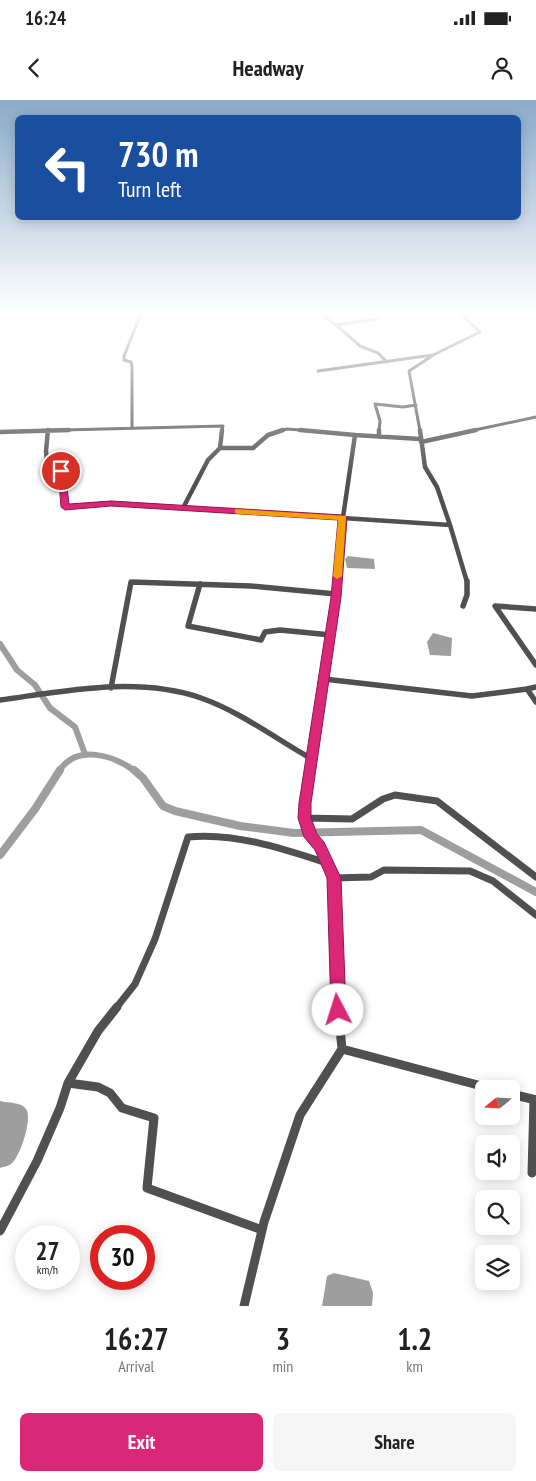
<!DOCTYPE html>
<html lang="en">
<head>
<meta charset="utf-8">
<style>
  body { margin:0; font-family:"PT Sans Narrow",sans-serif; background:#f6f6f6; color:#222; height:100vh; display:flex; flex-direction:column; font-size:19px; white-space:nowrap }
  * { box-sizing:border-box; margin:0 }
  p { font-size:16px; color:#767676 }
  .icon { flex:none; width:28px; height:28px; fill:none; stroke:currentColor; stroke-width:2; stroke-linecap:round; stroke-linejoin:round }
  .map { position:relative; height:1206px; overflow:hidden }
  .sheet { display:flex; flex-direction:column; background:#fff; flex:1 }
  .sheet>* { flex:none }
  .hud { position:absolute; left:15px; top:15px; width:506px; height:105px; border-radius:8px; box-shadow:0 2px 12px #0003; background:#1a4fa0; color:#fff; overflow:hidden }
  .needle { width:32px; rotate:252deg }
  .buttons { position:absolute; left:475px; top:980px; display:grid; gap:10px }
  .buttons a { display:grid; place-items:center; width:45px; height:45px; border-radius:8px; background:#fff; box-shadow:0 2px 12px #0003; font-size:25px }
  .speed { position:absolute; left:15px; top:1125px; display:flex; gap:10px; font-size:25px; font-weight:700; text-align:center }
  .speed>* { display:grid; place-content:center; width:65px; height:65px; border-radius:50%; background:#fff; box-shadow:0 2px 12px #0003; line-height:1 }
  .speed small { font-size:12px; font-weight:400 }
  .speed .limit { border:8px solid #d22; background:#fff; color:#111 }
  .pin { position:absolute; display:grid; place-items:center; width:42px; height:42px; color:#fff; margin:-21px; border:2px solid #fff; border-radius:50%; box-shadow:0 1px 5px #0007 }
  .me { position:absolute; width:55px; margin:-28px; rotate:355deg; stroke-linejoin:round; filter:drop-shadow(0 0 4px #0008) }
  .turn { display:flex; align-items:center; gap:18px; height:105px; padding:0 20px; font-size:22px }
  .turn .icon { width:65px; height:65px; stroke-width:2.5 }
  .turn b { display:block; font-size:35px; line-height:42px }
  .eta { display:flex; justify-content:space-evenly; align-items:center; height:85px; text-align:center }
  .eta b { font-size:30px; font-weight:700; line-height:35px }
  .button { display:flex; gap:10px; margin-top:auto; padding:10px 20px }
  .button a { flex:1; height:58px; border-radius:8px; background:#db2777; color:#fff; font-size:20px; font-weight:700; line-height:58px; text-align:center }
  .button a+a { background:#f6f6f6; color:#222 }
  .status { display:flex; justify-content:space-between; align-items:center; height:35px; padding:0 25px; background:#fff; direction:ltr }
  .status svg { height:14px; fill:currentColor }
  header { display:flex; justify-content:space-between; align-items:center; height:65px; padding:0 20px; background:#fff; font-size:22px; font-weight:700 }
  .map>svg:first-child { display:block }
</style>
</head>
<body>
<div class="status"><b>16:24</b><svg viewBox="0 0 49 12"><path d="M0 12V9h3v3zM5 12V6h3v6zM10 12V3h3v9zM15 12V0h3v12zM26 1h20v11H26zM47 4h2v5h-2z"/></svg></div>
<header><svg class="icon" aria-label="back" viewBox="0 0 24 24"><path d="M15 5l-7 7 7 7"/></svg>Headway<svg class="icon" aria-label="person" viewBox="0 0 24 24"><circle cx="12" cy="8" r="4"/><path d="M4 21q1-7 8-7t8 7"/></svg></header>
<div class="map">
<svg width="536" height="1206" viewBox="0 0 536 1206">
  <rect width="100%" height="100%" fill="#fff"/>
  <path fill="#9e9e9e" d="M348,456L374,459L375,469L347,468L345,459Z
    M433,533L452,538L451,556L430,555L427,542Z
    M0,1001C7,1003 22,1002 26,1009C33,1018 20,1058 11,1064C9,1066 3,1067 0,1068Z
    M334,1173L369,1181L373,1193L372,1206H322L327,1176Z"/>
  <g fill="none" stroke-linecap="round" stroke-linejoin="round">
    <path stroke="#9e9e9e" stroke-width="6" d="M0,544L17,570L35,585L50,608L75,627L85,654
      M59,671C77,644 113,655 135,671"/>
    <path stroke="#9e9e9e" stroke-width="8" d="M134,670L143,678L163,706L175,711L240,726L294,733L421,730L536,792
      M0,755L35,709L60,670"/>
    <path stroke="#505050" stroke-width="3" d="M317,211L336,225L377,219
      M336,225L360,246L378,253L387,262
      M318,271L433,255
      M132,327V266L131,262L124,260V256L142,211
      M23,331L223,326L222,331
      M279,331L287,329L314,331
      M379,331L380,321L375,304L403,307L416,305
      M420,331L409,271L435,254L480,232L458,211
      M470,331L536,317"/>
    <path stroke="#505050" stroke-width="4.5" d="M48,330L46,351L48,373L61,371L65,407L111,403L450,425L437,387L425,367L420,330
      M222,330L220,348H253L268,335L283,330
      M300,330L355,335L339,445L337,482
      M0,332L69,330
      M355,335L420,339
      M379,336V330
      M421,342L476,330
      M183,408L208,360L220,348
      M450,425L467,482"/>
    <path stroke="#505050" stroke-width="5.5" d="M200,484L188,526L261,540L265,532L280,530L331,535
      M463,506L467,495V481
      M536,509L495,506L536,565
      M324,579L472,596L527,589
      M536,587L527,589L536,602
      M111,588L131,482L251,486L336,494
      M0,600C66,591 137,576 201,598C241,612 276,639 312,659
      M310,671L337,481"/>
    <path stroke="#505050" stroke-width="7" d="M310,670L305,718L311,737L320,746L334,778L338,908
      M305,718L352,719L383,699L395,695L437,701L536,777
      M334,778L371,777L384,770L470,771L493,781L536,815
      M116,908L135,884L155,839L188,737C234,732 284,749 327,763"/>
    <path stroke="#505050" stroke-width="9" d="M342,949L493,989
      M68,983L98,987L110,993L122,1008L154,1018L147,1088L262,1130
      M511,994L536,1000
      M532,1073L534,1000
      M0,1131L37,1061L60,1008L68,983L98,931L117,907
      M244,1206L264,1122L300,1015L342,949L338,907"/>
  </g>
  <linearGradient id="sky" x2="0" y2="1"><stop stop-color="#8aabca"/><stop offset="0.56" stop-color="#fff"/><stop offset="1" stop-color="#fff" stop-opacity="0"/></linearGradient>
  <rect width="536" height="380" fill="url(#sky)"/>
  <path fill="#db2777" stroke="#8e194d" d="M58,369L65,371L69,404L111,401L343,415L347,418L341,497L311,703V718L317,734L324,742L341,778L346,910L344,915L338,917L333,915L331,910L327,778L315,750L304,737L298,718L299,703L331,497L338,420L111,406L65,410L61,407Z"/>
  <path fill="#f59e0b" d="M235,409L346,416L342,476L337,479L333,476L338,420L238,414L235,413Z"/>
</svg>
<div class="buttons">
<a><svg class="needle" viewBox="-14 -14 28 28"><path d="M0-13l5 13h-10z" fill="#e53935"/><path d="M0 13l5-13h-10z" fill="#767676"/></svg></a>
<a><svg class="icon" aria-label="sound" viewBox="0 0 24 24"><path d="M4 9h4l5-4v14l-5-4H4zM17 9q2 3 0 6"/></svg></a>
<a><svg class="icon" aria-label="search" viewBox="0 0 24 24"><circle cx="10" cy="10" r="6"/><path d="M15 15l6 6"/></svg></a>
<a><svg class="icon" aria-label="layers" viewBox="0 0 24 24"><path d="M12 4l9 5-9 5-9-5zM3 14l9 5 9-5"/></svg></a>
</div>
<div class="speed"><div>27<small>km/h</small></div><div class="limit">30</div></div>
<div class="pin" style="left:61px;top:371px;background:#d93025"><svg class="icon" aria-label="arrive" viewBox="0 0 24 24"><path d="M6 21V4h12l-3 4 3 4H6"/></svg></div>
<svg class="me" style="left:338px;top:910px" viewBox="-20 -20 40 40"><circle r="19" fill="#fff"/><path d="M0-13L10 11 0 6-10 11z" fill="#db2777"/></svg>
<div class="hud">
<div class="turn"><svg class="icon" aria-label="left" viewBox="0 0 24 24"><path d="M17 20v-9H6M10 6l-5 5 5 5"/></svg><div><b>730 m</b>Turn left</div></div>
</div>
</div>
<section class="sheet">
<div class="eta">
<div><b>16:27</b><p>Arrival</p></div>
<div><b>3</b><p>min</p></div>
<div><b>1.2</b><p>km</p></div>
</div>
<div class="button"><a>Exit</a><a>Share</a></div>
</section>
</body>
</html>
